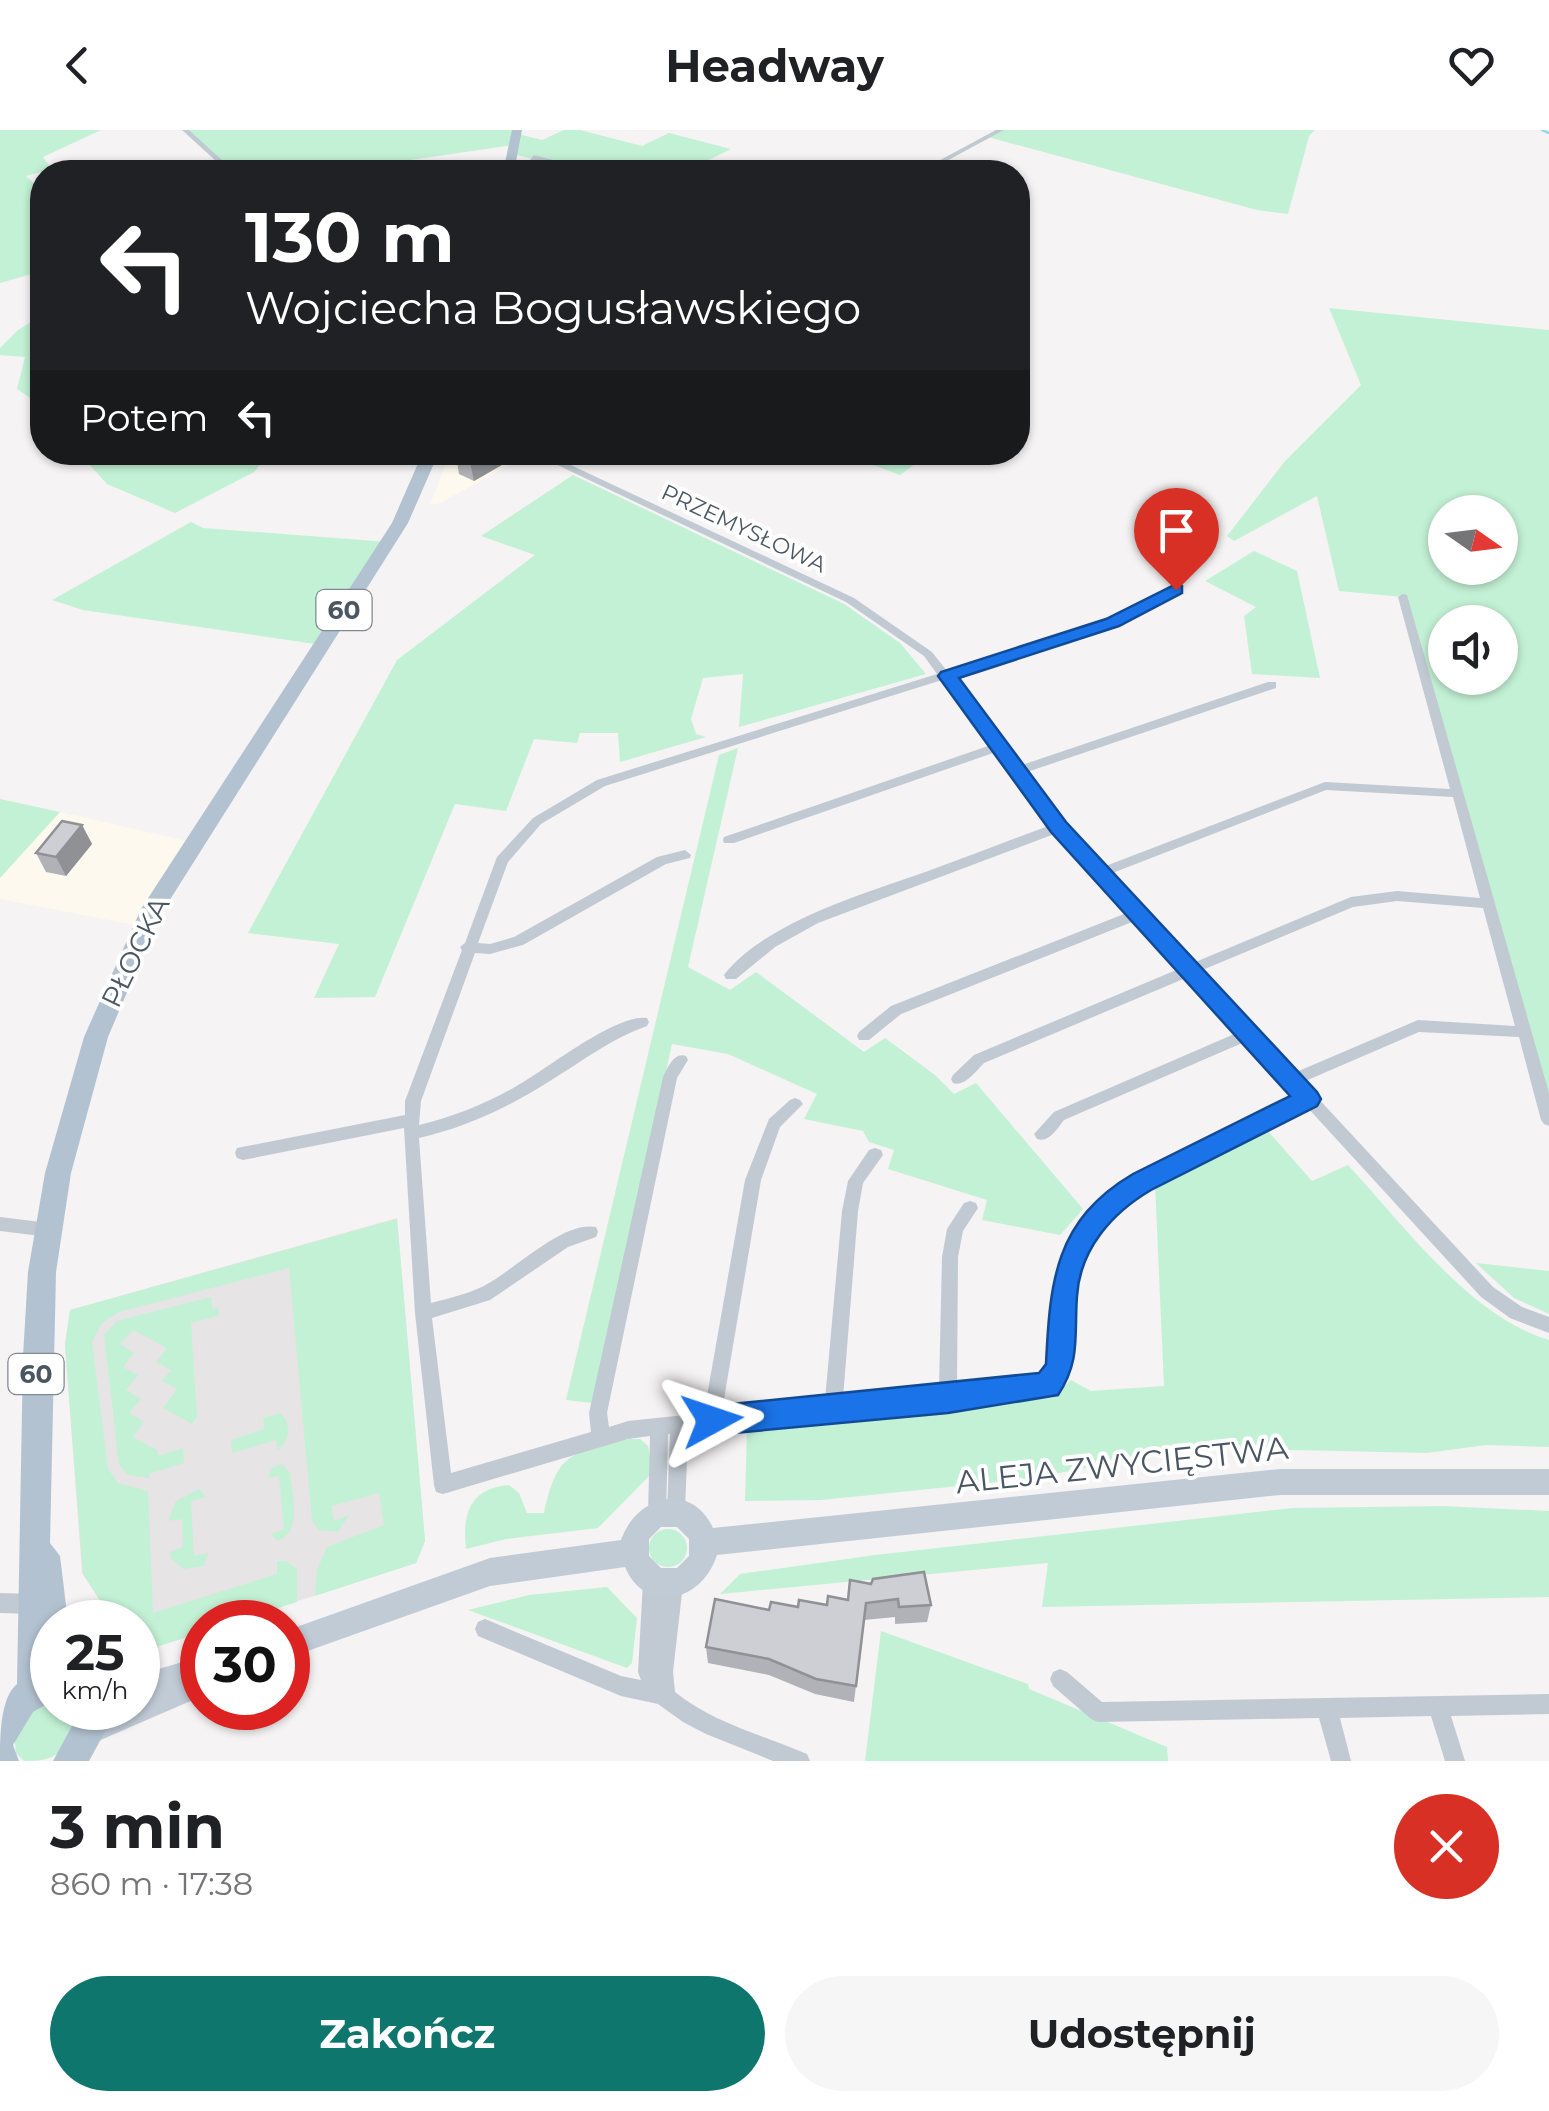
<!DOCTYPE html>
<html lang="pl">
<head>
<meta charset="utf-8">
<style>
  body { margin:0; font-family:Montserrat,sans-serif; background:#f6f6f6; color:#202124; height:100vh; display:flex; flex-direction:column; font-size:38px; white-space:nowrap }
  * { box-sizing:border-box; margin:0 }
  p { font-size:32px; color:#757577 }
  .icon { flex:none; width:55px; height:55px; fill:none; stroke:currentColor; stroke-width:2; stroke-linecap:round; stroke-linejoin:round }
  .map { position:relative; height:1631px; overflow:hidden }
  .drawer { display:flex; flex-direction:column; background:#fff; flex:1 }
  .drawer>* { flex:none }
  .guide { position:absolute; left:30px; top:30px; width:1000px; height:305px; border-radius:40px; box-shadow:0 2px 8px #0004; background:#202124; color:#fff; overflow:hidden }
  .needle { width:65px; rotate:104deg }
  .tools { position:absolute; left:1428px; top:365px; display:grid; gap:20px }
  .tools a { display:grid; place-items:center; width:90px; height:90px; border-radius:50%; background:#fff; box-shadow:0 2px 8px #0004; font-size:50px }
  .speed { position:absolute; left:30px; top:1470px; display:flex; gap:20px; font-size:50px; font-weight:700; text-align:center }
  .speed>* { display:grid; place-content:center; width:130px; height:130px; border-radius:50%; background:#fff; box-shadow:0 2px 8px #0004; line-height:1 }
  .speed small { font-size:25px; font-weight:400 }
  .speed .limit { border:15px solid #d22; background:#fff; color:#111 }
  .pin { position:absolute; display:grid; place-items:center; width:85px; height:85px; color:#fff; margin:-102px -42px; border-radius:50% 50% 50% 0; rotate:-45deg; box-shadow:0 0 10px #0007 }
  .pin .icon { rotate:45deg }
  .me { position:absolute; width:110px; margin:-55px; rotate:85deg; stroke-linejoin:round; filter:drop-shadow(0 0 8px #0008) }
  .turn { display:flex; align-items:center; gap:35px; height:210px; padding:0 50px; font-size:45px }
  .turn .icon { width:130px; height:130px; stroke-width:2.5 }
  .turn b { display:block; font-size:70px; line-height:85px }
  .then { display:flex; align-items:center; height:95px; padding:0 50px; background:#0003; gap:20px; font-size:38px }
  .round { display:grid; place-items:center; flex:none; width:105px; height:105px; border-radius:52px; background:#f6f6f6 }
  .head { display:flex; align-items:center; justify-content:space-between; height:170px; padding:0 50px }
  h1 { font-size:60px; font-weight:700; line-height:75px }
  .action { display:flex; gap:20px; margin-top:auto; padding:20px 50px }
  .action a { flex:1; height:115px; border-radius:60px; background:#0f766e; color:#fff; font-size:40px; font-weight:700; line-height:115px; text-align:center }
  .action a+a { background:#f6f6f6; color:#202124 }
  header { display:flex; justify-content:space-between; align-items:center; height:130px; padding:0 50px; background:#fff; font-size:45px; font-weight:700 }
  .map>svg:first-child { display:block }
</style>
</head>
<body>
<header><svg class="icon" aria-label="back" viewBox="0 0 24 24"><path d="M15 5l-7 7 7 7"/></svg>Headway<svg class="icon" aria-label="heart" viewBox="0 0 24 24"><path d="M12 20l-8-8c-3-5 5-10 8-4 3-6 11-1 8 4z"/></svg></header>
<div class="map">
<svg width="1549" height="1631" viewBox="0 0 1549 1631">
  <rect width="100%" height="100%" fill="#f5f3f3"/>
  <path fill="#fdf9ef" d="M450,323H532L440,373L430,375Z
    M60,682L187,711L135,795L0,769V748Z"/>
  <path fill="#e6e4e5" d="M397,1088L425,1411L416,1433L233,1492H202V1502L138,1523V1492H114L82,1443L65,1215L70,1180Z"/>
  <path fill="#c3f1d5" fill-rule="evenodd" d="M0,0H101L43,27L52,39L26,46L42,60V146L35,143L0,153Z
    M185,0H517L518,4L542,10L564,0H580L642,16L669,3L731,19L684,42H591L512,24L514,15L376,35L360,42H232Z
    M1001,0H1315L1309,6L1288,84L1257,80L988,7Z
    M1329,178L1549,200V973L1403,467L1339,461L1317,366L1234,411L1227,406L1286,330L1361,255ZM1445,382H1500V438H1445ZM1445,492H1500V548H1445Z
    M42,185V184V276L17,259L25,227L0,225V218L18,200Z
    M79,323H270L254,342L175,383L107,354Z
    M841,323V322L930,323L900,345Z
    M573,345L844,474L900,513L926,544L739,597L743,544L703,548L691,589L696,604L706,607L620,632L618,603H580L577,613L534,609L506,681L455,674L375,867L314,868L339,814L248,803L397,530L535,425L481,406Z
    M191,392L203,398L388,412L322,515L83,480L52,470Z
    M1254,421L1297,441L1320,548L1252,544L1244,486L1256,477L1205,451Z
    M738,618L688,837L730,860L756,842L864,922L885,908L935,945L954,964L976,953L1083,1079L1060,1105L982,1090L987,1070L888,1039L894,1020L869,1012L863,1001L804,989L817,964L728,924L672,914L592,1273L566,1270L719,625Z
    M0,669L60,682L0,748Z
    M1267,1000L1312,1051L1348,1035C1403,1094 1470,1187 1549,1210V1317L1486,1315L1427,1323L1200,1318L1019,1350L821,1370L745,1371L747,1298L1053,1268L1071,1250L1091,1261L1164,1256L1155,1054Z
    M397,1089L425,1411L416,1433L315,1466L317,1440L327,1417L384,1395L379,1363L331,1376L334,1391L349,1385L338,1402L318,1400L312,1390L289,1138L119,1182L102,1193L92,1212L108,1339L118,1353L148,1361L153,1483L277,1444V1431H286L297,1439V1472L233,1492H202V1502L138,1523V1492H114L83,1444L65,1215L70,1180Z
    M1476,1133L1549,1141V1184L1514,1168Z
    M211,1167L212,1179L218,1178L219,1185L191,1193L197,1287L192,1294L163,1278L177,1259L162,1251L171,1240L156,1232L167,1218L133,1200L120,1214L134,1223L123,1237L138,1245L126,1260L141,1269L129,1283L144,1292L133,1307L157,1320L158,1326L183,1318L184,1333L149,1344V1348L128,1345L119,1334L104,1205L117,1191Z
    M280,1283C292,1294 290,1310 278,1320L276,1310L232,1323L231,1310L264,1299L263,1288Z
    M629,1309H640L648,1316L653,1342L598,1398L506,1409L466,1419C462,1384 470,1358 509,1355L519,1363L527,1383H544C558,1320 571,1324 629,1309Z
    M282,1334L290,1343C292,1366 303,1401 277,1411L271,1404L284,1399L279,1346L267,1348L272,1338Z
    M199,1359L206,1367L191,1371L194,1426L209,1423L203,1436L184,1439L171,1429L170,1422L183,1417L182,1389L168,1391L176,1371Z
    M1443,1376L1549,1381V1467L1042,1477L1048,1433L720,1464L740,1444L875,1425L1293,1378Z
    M649 1418a19 19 0 1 1 38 0a19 19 0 1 1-38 0Z
    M607,1457L637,1488L632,1533L627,1538L468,1480L529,1465Z
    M881,1501L1028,1554L1029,1559L1167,1617L1168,1631H865Z
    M52,1567V1578H76L78,1586C62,1619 65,1631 24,1631L16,1623L14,1603L43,1569Z"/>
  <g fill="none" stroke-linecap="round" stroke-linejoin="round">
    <path stroke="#90daee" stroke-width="2.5" d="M1542,0L1549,3"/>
    <path fill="#c1cad2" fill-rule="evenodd" d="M182,0H189L235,42H228Z
      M996,0H1004L926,42H918Z
      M534,25L593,41L595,42H585L536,30L526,42H520Z
      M419,30L446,42H437L418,34L388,41L385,39Z
      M530,322H543L854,468L932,522L947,541L1109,491L1172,458H1180V462L1117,495L952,547L1019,636L1268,552H1276V558L1024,643L1063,694L1103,737L1325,652L1450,659L1398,467L1403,464L1407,465L1549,963V996L1544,994L1541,990L1519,907L1419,902L1303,952L1493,1157L1522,1177L1549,1187V1203L1510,1188L1481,1167L1307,977L1148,1057C1114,1077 1082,1106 1075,1146C1073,1162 1073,1178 1073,1194C1072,1219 1070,1241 1054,1261L955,1273L948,1277L942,1275L839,1286L833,1289L829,1287L688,1302L685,1382L683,1389L676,1391L669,1389L667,1382L670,1304H668L666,1384L664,1391L657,1393L650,1391L648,1384L650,1306L628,1309L443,1364L436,1362L434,1355L415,1183L404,998L243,1030L237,1028L235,1023L237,1018L405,985V971L462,820L460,817L465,813L497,727L533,688L597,650L937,544L924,526L846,472ZM942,550L991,615L724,707L723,710L724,713H734L996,622L1051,695C1010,710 969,726 928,741C866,763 765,792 724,845L726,849H736L775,817L818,793L1057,703L1129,782L891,876L859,902L857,906L859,910H869L901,884L1137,790L1181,838L974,925L953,945L951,949L953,953C965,957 976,941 984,933L1188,847L1239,902L1054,982L1034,1004L1037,1009C1049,1013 1057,999 1064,990L1247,911L1298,967L1136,1047C1078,1083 1058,1119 1056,1188C1055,1208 1057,1231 1043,1247L957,1256L958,1127L963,1101L978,1078L976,1073L970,1071L964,1073L947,1099L942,1127L939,1258L843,1268L858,1081L863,1053L883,1025L881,1020L875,1018L869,1020L848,1051L842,1081L825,1270L722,1281L761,1050L780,997L803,974L800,970L795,968L790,970L769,989L745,1050L704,1283L628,1291L609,1297L607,1283L677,948L688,930L686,926C674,922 668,937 663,947L589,1283L591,1302L451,1343L432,1188L490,1170L568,1117L596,1107L598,1102L596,1097C560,1090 510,1146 477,1159C463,1165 446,1169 431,1173L419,1008C468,997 511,976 553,949C584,930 612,908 647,896L649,892L647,888C615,884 546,940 515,957C485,974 453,987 419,995L421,971L475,823L490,824L523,815L666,734L690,728L691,725L685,720L657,727L514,807L490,814L478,813L508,732L541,694L605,656ZM1326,660L1453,667L1480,768L1397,761L1351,767L1193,833L1110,744ZM1397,771L1483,778L1515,896L1418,890L1294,943L1200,841L1353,777Z
      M0,1087L49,1093L55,1095L57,1100L55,1105L49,1107L0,1101Z
      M653,1441L660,1444L663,1451L662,1467L666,1447L673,1444L680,1447L683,1454L673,1542L675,1562C713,1593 763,1605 807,1624L810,1631H773L761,1626L706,1604L683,1592L658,1574L621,1566L478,1506L475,1499L478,1492L485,1489L621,1546L641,1550L638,1542L643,1451L646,1444Z
      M0,1463L33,1464L40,1467L43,1474L40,1481L33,1484L0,1483Z
      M1060,1539L1067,1542L1102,1572L1549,1564V1584L1451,1586L1465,1631H1445L1431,1586L1340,1588L1351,1631H1331L1319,1588L1098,1592L1091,1589L1053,1556L1050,1549L1053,1542Z"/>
    <path fill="#c1cbd6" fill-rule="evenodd" d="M1280,1339H1549V1365H1280L717,1425C702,1472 646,1486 625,1437L490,1456L288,1528V1500L490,1428L621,1410C637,1365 691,1351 713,1398ZM661,1397H677L689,1409V1426L677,1438H661L649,1426V1409Z
      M196,1528L202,1531V1566L89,1615L78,1611L74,1600L78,1589L106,1578H138V1545Z"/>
    <path fill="#b3c2d1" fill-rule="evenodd" d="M512,0H522L514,42H503Z
      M423,322H439L408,393L159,787L108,907L71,1043L56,1142L50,1413L60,1426L68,1492H52L50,1538H52V1571L33,1582L13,1615L19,1631H0C0,1607 0,1568 17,1554L23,1226L28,1142L45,1043L84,907L141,779L392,393Z
      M73,1578H106V1600L89,1631H53L72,1596Z"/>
  </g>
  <path fill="#b0b2b7" d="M456,326L512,329L474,351L459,344Z
    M82,695L92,714L66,746L46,742L36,723Z
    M850,1450L931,1475L927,1492L895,1494V1487L864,1490L854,1572L815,1564L769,1545L708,1533L706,1517L769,1480L827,1475L848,1470Z"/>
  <path fill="#909195" d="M488,322H511L512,329L474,351L470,332Z
    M82,695L92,714L66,746L56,727Z"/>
  <path fill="#cdcfd5" stroke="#909195" stroke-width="2.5" d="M461,322H488L470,332L456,326Z
    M62,691L82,695L56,727L36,723Z
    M924,1442L931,1475L899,1477L898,1469L866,1473L856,1556L816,1549L769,1529L706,1517L715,1469L769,1480L771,1472L798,1477L799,1470L827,1475L828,1466L848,1470L850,1450L871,1454L873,1449Z"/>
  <path fill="#1a73e8" stroke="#114b97" stroke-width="2.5" d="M1176,454L1182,456V463L1119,496L959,548L1066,692L1317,962L1321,969L1317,976L1151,1060C1112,1083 1080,1119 1077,1166C1074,1206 1081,1230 1058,1265L948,1283L712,1305L702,1300L697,1290L702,1280L712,1276L1039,1243L1046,1234C1050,1151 1055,1090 1133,1044L1290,966L1051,702L938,546L941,542L1106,489Z"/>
  <g text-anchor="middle" stroke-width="8" stroke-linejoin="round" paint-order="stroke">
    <g font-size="22" fill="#4a5661" stroke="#fff">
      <text transform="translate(744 398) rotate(25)" y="8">PRZEMYSŁOWA</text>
    </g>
    <g fill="#fff" stroke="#808990" stroke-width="2.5">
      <rect x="316.5" y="460" width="55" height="40" rx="8"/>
      <rect x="8.5" y="1224" width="55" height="40" rx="8"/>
    </g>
    <g font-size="25" font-weight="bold" fill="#4a5661">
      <text x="344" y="489">60</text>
      <text x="36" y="1253">60</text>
    </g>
    <g font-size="28" fill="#4a5661" stroke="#fff">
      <text transform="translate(135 822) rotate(-64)" y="10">PŁOCKA</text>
    </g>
    <g font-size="32" fill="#4a5661" stroke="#fff">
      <text transform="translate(1122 1335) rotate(-6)" y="11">ALEJA ZWYCIĘSTWA</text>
    </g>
  </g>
</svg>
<div class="tools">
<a><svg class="needle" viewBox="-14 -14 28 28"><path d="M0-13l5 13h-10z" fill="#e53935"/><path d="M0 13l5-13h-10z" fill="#757577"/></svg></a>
<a><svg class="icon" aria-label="sound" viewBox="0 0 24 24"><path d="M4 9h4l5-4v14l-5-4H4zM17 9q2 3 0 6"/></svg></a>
</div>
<div class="speed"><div>25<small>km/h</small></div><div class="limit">30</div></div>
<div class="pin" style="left:1176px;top:460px;background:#d93025"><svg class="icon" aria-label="arrive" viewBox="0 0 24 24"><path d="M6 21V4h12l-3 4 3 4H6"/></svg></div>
<svg class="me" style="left:712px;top:1290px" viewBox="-20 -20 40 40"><path d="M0-17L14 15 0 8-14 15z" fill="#1a73e8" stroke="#fff" stroke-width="4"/></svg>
<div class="guide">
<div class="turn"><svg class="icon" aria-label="left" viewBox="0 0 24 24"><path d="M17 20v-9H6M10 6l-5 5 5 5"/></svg><div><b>130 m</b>Wojciecha Bogusławskiego</div></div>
<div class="then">Potem<svg class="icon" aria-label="left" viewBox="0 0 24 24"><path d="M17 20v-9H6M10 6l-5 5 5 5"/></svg></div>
</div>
</div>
<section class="drawer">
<div class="head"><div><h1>3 min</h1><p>860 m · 17:38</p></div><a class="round" style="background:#d93025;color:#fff"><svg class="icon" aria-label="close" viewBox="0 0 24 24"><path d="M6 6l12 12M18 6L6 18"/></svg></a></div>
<div class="action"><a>Zakończ</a><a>Udostępnij</a></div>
</section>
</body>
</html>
